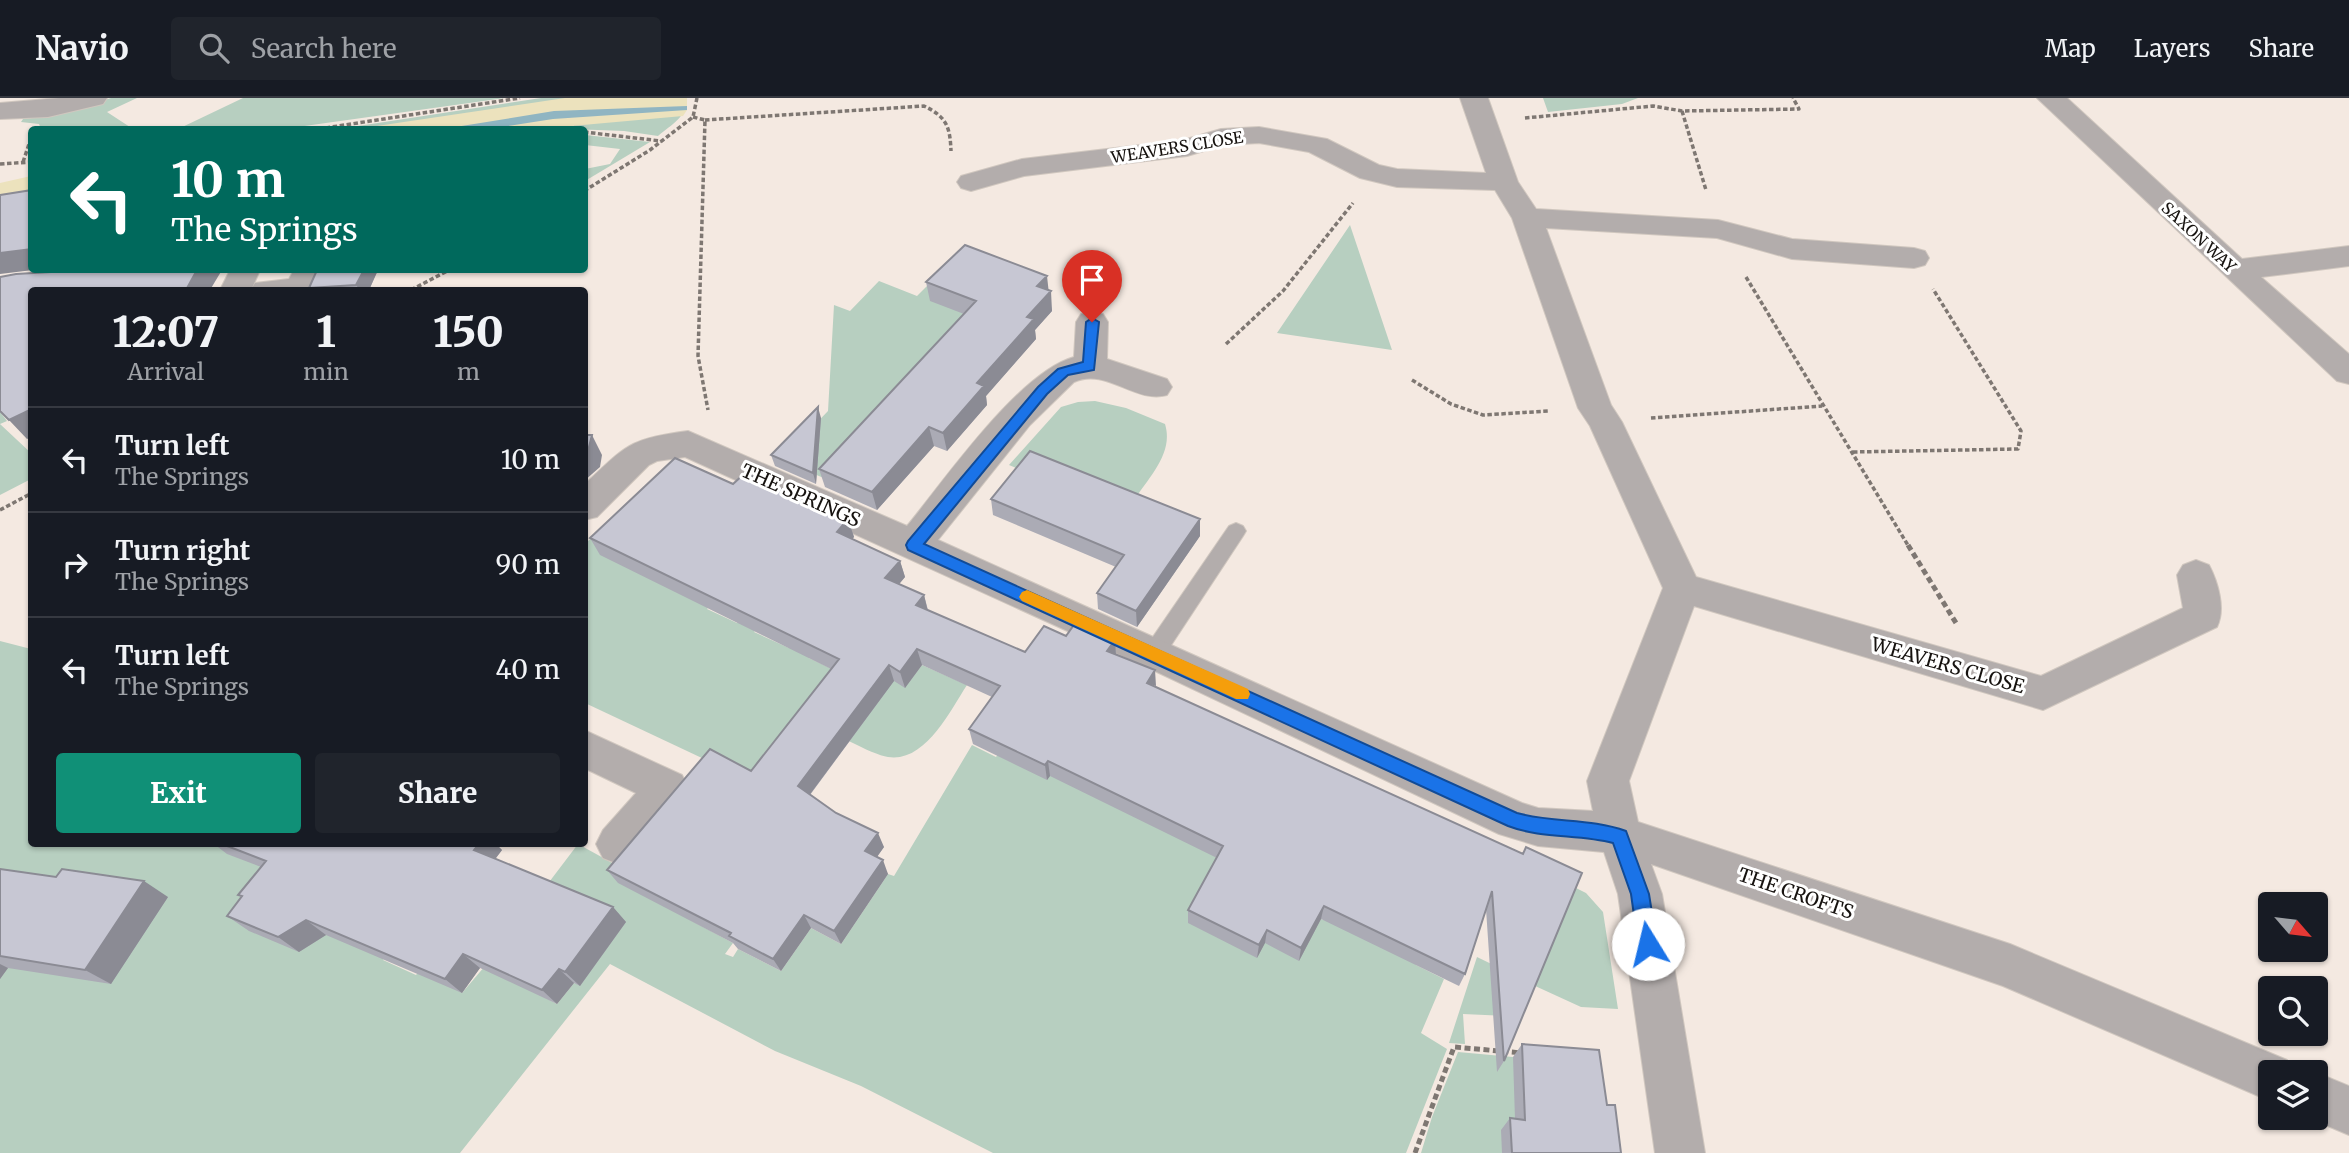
<!DOCTYPE html>
<html lang="en">
<head>
<meta charset="utf-8">
<style>
  body { margin:0; font-family:Merriweather,serif; background:#20242c; color:#f1f3f6; height:100vh; display:flex; flex-direction:column; font-size:26px; white-space:nowrap }
  * { box-sizing:border-box; margin:0 }
  p { font-size:23px; color:#9ea1a6 }
  .icon { flex:none; width:38px; height:38px; fill:none; stroke:currentColor; stroke-width:2; stroke-linecap:round; stroke-linejoin:round }
  .map { position:relative; flex:1; overflow:hidden }
  .panel { position:absolute; left:28px; top:189px; width:560px; height:560px; display:flex; flex-direction:column; background:#171b24; border-radius:7px; box-shadow:0 2px 5px #0004 }
  .panel>* { flex:none }
  .hud { position:absolute; left:28px; top:28px; width:560px; height:147px; border-radius:7px; box-shadow:0 2px 5px #0004; background:#00695c; color:#fff; overflow:hidden }
  .needle { width:46px; rotate:118deg }
  .fabs { position:absolute; left:2258px; top:794px; display:grid; gap:14px }
  .fabs a { display:grid; place-items:center; width:70px; height:70px; border-radius:7px; background:#171b24; box-shadow:0 2px 5px #0004; font-size:35px }
  .pin { position:absolute; display:grid; place-items:center; width:60px; height:60px; color:#fff; margin:-72px -30px; border-radius:50% 50% 50% 0; rotate:-45deg; box-shadow:0 0 7px #0007 }
  .pin .icon { rotate:45deg }
  .me { position:absolute; width:77px; margin:-38px; rotate:351deg; stroke-linejoin:round; filter:drop-shadow(0 0 5px #0008) }
  .turn { display:flex; align-items:center; gap:24px; height:147px; padding:0 28px; font-size:32px }
  .turn .icon { width:91px; height:91px; stroke-width:2.5 }
  .turn b { display:block; font-size:49px; line-height:60px }
  .eta { display:flex; justify-content:space-evenly; align-items:center; height:119px; text-align:center }
  .eta b { font-size:42px; font-weight:800; line-height:49px }
  .action { display:flex; gap:14px; margin-top:auto; padding:14px 28px }
  .action a { flex:1; height:80px; border-radius:7px; background:#109077; color:#fff; font-size:28px; font-weight:800; line-height:80px; text-align:center }
  .action a+a { background:#20242c; color:#f1f3f6 }
  ul { padding:0; list-style:none }
  li { display:flex; align-items:center; gap:21px; height:105px; padding:0 28px; border-top:2px solid #363941 }
  li div { flex:1 }
  li b { display:block; font-size:26px }
  li em { font-style:normal }
  header { display:flex; align-items:center; gap:42px; box-sizing:border-box; height:98px; padding:0 35px; background:#171b24; border-bottom:2px solid #363941 }
  header strong { font-size:33px }
  nav { display:flex; gap:38px; margin-inline-start:auto; font-size:24px }
  .search { width:490px; height:63px; background:#20242c; display:flex; align-items:center; gap:18px; box-sizing:border-box; padding:0 24px; border-radius:7px; color:#9ea1a6; font-size:26px }
  .map>svg:first-child { display:block }
</style>
</head>
<body>
<header>
<strong>Navio</strong>
<div class="search"><svg class="icon" aria-label="search" viewBox="0 0 24 24"><circle cx="10" cy="10" r="6"/><path d="M15 15l6 6"/></svg>Search here</div>
<nav><a>Map</a><a>Layers</a><a>Share</a></nav>
</header>
<div class="map">
<svg width="2349" height="1055" viewBox="0 0 2349 1055">
  <rect width="100%" height="100%" fill="#f4e9e1"/>
  <path fill="#b7cfc0" d="M111,0H137L107,14L133,31H41L39,26L21,24L23,21L51,18Z
    M243,0H505L283,31L176,32Z
    M541,0H687C686,20 672,26 658,38L624,33L571,31L575,26L527,32H332Z
    M1543,0H1638L1622,6L1548,14Z
    M585,37L650,44L585,83V71L610,66L620,51L585,47Z
    M1350,127L1392,252L1277,235Z
    M947,168L1021,181L883,405L781,362L828,313L834,207L850,213L879,183L917,198Z
    M1095,303L1126,310L1165,326C1174,355 1149,379 1134,402L1028,375L1009,367L1061,309L1078,304Z
    M0,314L7,323L0,326L32,356L31,381L0,397Z
    M618,414L744,471L707,511L737,525L769,489L787,497L754,534L789,550L820,515L839,524L809,560L840,575L857,549L905,589L922,567L967,587C950,613 925,665 888,659C872,657 827,631 809,623L755,685L585,605V446Z
    M0,543L31,551L32,746H222L272,763L330,824L406,832L383,862L416,877L436,852L462,895L485,868L557,906L574,885L580,887L622,829L512,833L578,746L665,794L692,823L733,845L725,856L733,859L738,851L781,873L811,830L841,846L888,776L894,778L972,647L996,659L1029,613L1081,632L1222,762L1323,822L1346,778L1416,867L1444,881L1421,935L1447,951L1406,1055H993L861,988L775,953L610,866L460,1055H0Z
    M1574,789L1586,795L1603,814L1618,911L1581,909L1533,887L1507,918L1463,916L1465,946L1449,945L1477,859L1533,886Z
    M1458,954L1513,959L1530,1013L1503,1055H1421L1432,1019Z"/>
  <path fill="#ece2bd" d="M565,0H687V12L683,18L527,32H350Z
    M31,78V107L0,116V85Z"/>
  <path fill="#90b5c2" d="M687,8V12L553,21L489,31H443L554,13Z"/>
  <g fill="none" stroke-linecap="round" stroke-linejoin="round">
    <g stroke="#d0c7bf" stroke-width="2">
      <path id="lane" d="M1236,425L1243,428L1246,433L1243,438L1162,561L1154,564L1146,561L1143,555L1146,549L1229,428Z"/>
    </g>
    <g stroke="#d0c7bf" stroke-width="2">
      <path id="street" d="M59,0H107L103,6L48,19L0,21V5Z
        M1460,0H1488L1518,84L1536,111L1718,122L1792,141L1914,150L1925,153L1929,160L1925,167L1914,170L1792,161L1717,140L1546,130L1611,307L1622,324L1696,479L2041,578L2183,510L2177,477L2183,467L2196,462L2209,467C2218,484 2226,511 2217,529L2043,612L1694,508L1629,683L1638,724L2010,846L2287,962L2292,975H2270V1003L2003,888L1651,766L1662,796L1705,1055H1655L1618,796L1604,754L1538,748L1499,736L1140,566L685,359L657,363L649,367L597,419L584,422V387C627,347 628,341 688,333L907,428C945,382 1018,275 1074,259L1076,224L1081,216L1092,213L1103,216L1108,224L1107,261L1167,281L1172,289L1167,297C1135,306 1106,269 1074,284L1030,327L938,442L1522,705L1538,710L1593,713L1587,683L1663,490L1590,328L1578,310L1512,120L1495,92L1397,89L1360,80L1309,54L1259,45L1224,47L1187,58L1024,78L971,93L961,90L957,84L961,78L1022,61L1183,42L1221,31L1259,29L1327,41L1379,67L1397,71L1486,75Z
        M2037,0H2067L2242,161L2349,148V168L2261,179L2349,256V286L2337,283Z
        M230,172H260L252,190L255,185L289,181L294,172H324L315,192H220Z
        M584,632L682,677L688,690L682,703L633,760L618,766L603,760L596,746L603,732L636,695L584,670Z
        M2315,974L2349,988V1037L2309,1020H2315V975H2312Z"/>
    </g>
    <path stroke="#7e7772" stroke-width="3.5" stroke-dasharray="4.5 2.5" stroke-linecap="butt" d="M1682,13L1706,92
      M693,19L705,22L698,258L708,312
      M1525,20L1653,8L1682,13L1799,11L1793,0
      M705,22L924,8C947,19 950,29 951,53
      M312,32L520,0
      M584,34L661,43
      M23,64L29,46
      M0,66L32,64
      M584,93L650,52L693,19L697,0
      M1746,179L1909,449
      M411,192L449,172
      M1226,246L1283,193L1353,105
      M1412,282L1451,306L1483,317L1549,313
      M1651,320L1822,308
      M1853,354L2018,351L2021,333L1933,191
      M0,412L32,395"/>
    <path stroke="#7e7772" stroke-width="5" stroke-dasharray="6 3.5" stroke-linecap="butt" d="M1908,447L1956,525
      M1415,1055L1454,949L1522,955"/>
    <use href="#lane" fill="#b3adac" fill-rule="evenodd"/>
    <use href="#street" fill="#b3adac" fill-rule="evenodd"/>
  </g>
  <path fill="#ababb5" d="M378,172L369,192H310L309,190Z
    M926,184L1048,193L1052,213L1035,232L1036,241L986,298L987,307L947,353L934,348L877,412L825,389L819,371L964,216L930,203Z
    M821,320L816,386L775,368L771,357Z
    M733,386L848,421L854,439L852,441L900,463L905,479L899,486L924,497L928,512L1025,554L1066,538L1115,542L1116,557L1156,589L1522,756L1504,963L1497,974L1486,811L1465,876L1459,888L1321,821L1299,863L1265,845L1257,860L1188,825V812L1217,760L1050,678L1047,682L973,646L969,631L992,599L922,567L905,590L894,583L810,697L884,749L877,759L888,776L841,846L811,830L781,873L738,851L733,845L618,785L607,772L751,673L831,571L600,457L590,440Z
    M991,401L1200,438L1137,529L1098,511L1097,495L1116,469L993,417Z
    M214,746H496L502,752L495,761L613,809L626,824L580,888L574,885L557,906L480,870L462,895L326,837L299,854L249,833L227,818L241,799L238,797L261,769L227,756Z
    M0,771L168,799L111,886L8,870L0,881Z
    M1522,946L1607,1007L1621,1055H1502L1501,1032L1510,1020L1515,1021L1513,959Z"/>
  <path fill="#8b8b94" d="M32,151V172H33L0,176V155Z
    M197,172H222L210,192H186Z
    M364,172H378L369,192H360L356,187Z
    M1047,178L1049,196L1051,193L1052,213L1035,232L1036,241L986,298L987,307L947,353L943,335L977,285L1027,219L1037,188Z
    M818,309L821,320L816,386L813,375Z
    M32,311V339L27,341L9,322Z
    M929,329L934,348L877,412L872,394Z
    M592,337L602,357L600,369L584,383V354Z
    M848,421L854,439L843,451L837,434Z
    M1200,421V438L1137,529L1136,513Z
    M900,463L905,479L890,497L885,480Z
    M924,497L928,514L916,507Z
    M1115,542L1116,558L1107,553Z
    M917,551L922,567L905,590L900,574Z
    M889,567L894,583L805,703L798,688Z
    M1155,572L1156,588L1147,585Z
    M1048,663L1050,678L1047,682L1045,667Z
    M878,735L884,749L871,767L865,753Z
    M479,746H496L502,752L490,768L474,752Z
    M883,762L888,776L841,846L834,833Z
    M144,783L168,799L111,886L85,872Z
    M1324,808L1321,821L1299,863L1301,850Z
    M613,809L626,824L580,888L565,874Z
    M804,817L811,830L781,873L773,861Z
    M306,822L326,837L299,854L278,839Z
    M1267,832L1265,845L1257,860L1259,847Z
    M463,856L480,870L462,895L445,881Z
    M0,866L8,870L0,881Z
    M559,871L574,885L557,906L542,892Z"/>
  <path fill="#c7c7d3" stroke="#8b8b94" stroke-width="2" d="M32,92V151L0,155V97Z
    M965,147L1047,178L1037,188L1051,193L1027,219L1034,221L977,285L984,288L943,335L929,329L872,394L819,371L976,203L926,184Z
    M86,172H197L186,192H32V311L9,322L0,313V179L16,176Z
    M317,172H364L356,187L309,190Z
    M818,309L813,375L771,357Z
    M584,337H592L589,349L584,354Z
    M1030,353L1200,421L1136,513L1097,495L1124,457L991,401Z
    M675,360L733,386L745,375L848,421L837,434L900,463L885,480L924,497L916,507L1025,554L1044,528L1066,538L1076,524L1115,542L1107,553L1155,572L1147,585L1523,756L1526,749L1582,775L1504,963L1492,793L1465,876L1324,808L1301,850L1267,832L1259,847L1188,812L1223,748L1048,663L1045,667L969,631L1000,588L917,551L900,574L889,567L798,688L836,715L878,735L865,753L883,762L834,833L804,817L773,861L729,838L731,835L607,772L710,651L751,673L839,561L590,440Z
    M222,746H479L474,752L613,809L565,874L559,871L542,892L463,856L445,881L306,822L278,839L227,818L242,798L238,797L266,763Z
    M0,771L56,779L62,771L144,783L85,872L0,858Z
    M1522,946L1599,952L1607,1007H1615L1621,1055H1512L1510,1020L1525,1022Z"/>
  <path fill="#1a73e8" stroke="#114b97" stroke-width="2" d="M1092,220L1099,224L1094,272L1068,277L1047,296L924,446L1517,715C1553,725 1591,720 1626,733L1649,796L1657,846L1654,852L1648,855L1641,852L1638,846L1631,796L1613,745C1578,736 1542,741 1508,728L908,452L906,447L908,443L1038,289L1058,271L1083,264L1086,224Z"/>
  <path fill="#f59e0b" d="M1027,492L1248,591L1250,596L1248,601H1236L1022,503L1019,499L1022,494Z"/>
  <g text-anchor="middle" stroke-width="6" stroke-linejoin="round" paint-order="stroke">
    <g font-size="16" fill="#16120f" stroke="#fff">
      <text transform="translate(1177 49) rotate(-9)" y="6">WEAVERS CLOSE</text>
      <text transform="translate(2199 139) rotate(43)" y="6">SAXON WAY</text>
    </g>
    <g font-size="19" fill="#16120f" stroke="#fff">
      <text transform="translate(801 397) rotate(24)" y="7">THE SPRINGS</text>
      <text transform="translate(1948 567) rotate(16)" y="7">WEAVERS CLOSE</text>
      <text transform="translate(1796 795) rotate(19)" y="7">THE CROFTS</text>
    </g>
  </g>
</svg>
<div class="fabs">
<a><svg class="needle" viewBox="-14 -14 28 28"><path d="M0-13l5 13h-10z" fill="#e53935"/><path d="M0 13l5-13h-10z" fill="#9ea1a6"/></svg></a>
<a><svg class="icon" aria-label="search" viewBox="0 0 24 24"><circle cx="10" cy="10" r="6"/><path d="M15 15l6 6"/></svg></a>
<a><svg class="icon" aria-label="layers" viewBox="0 0 24 24"><path d="M12 4l9 5-9 5-9-5zM3 14l9 5 9-5"/></svg></a>
</div>
<div class="pin" style="left:1092px;top:224px;background:#d93025"><svg class="icon" aria-label="arrive" viewBox="0 0 24 24"><path d="M6 21V4h12l-3 4 3 4H6"/></svg></div>
<svg class="me" style="left:1648px;top:846px" viewBox="-20 -20 40 40"><circle r="19" fill="#fff"/><path d="M0-13L10 11 0 6-10 11z" fill="#1a73e8"/></svg>
<div class="hud">
<div class="turn"><svg class="icon" aria-label="left" viewBox="0 0 24 24"><path d="M17 20v-9H6M10 6l-5 5 5 5"/></svg><div><b>10 m</b>The Springs</div></div>
</div>
<section class="panel">
<div class="eta">
<div><b>12:07</b><p>Arrival</p></div>
<div><b>1</b><p>min</p></div>
<div><b>150</b><p>m</p></div>
</div>
<ul>
<li><svg class="icon" aria-label="left" viewBox="0 0 24 24"><path d="M17 20v-9H6M10 6l-5 5 5 5"/></svg><div><b>Turn left</b><p>The Springs</p></div><em>10 m</em></li>
<li><svg class="icon" aria-label="right" viewBox="0 0 24 24"><path d="M7 20v-9h11M14 6l5 5-5 5"/></svg><div><b>Turn right</b><p>The Springs</p></div><em>90 m</em></li>
<li><svg class="icon" aria-label="left" viewBox="0 0 24 24"><path d="M17 20v-9H6M10 6l-5 5 5 5"/></svg><div><b>Turn left</b><p>The Springs</p></div><em>40 m</em></li>
</ul>
<div class="action"><a>Exit</a><a>Share</a></div>
</section>
</div>
</body>
</html>
